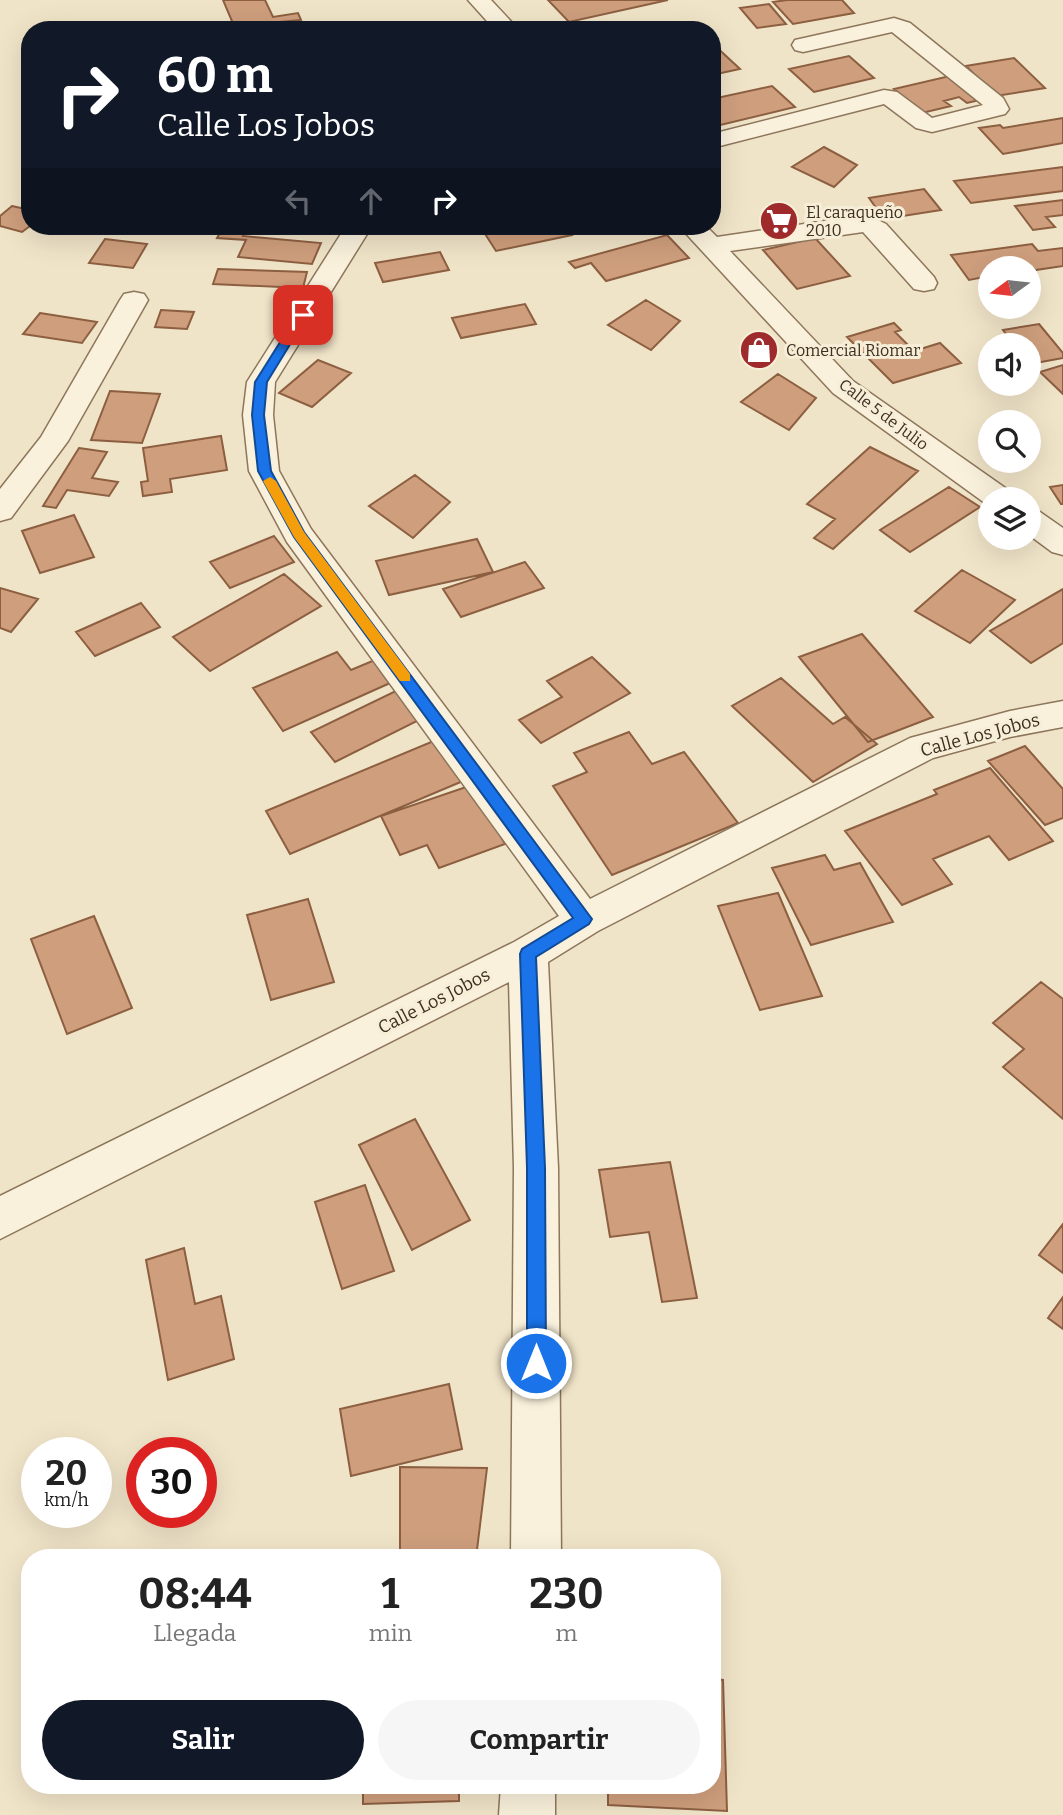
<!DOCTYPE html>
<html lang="es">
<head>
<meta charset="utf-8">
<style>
  body { margin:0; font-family:Bitter,serif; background:#f6f6f6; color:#222; height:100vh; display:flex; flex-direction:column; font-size:26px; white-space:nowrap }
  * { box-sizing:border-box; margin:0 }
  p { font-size:23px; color:#767676 }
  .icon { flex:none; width:38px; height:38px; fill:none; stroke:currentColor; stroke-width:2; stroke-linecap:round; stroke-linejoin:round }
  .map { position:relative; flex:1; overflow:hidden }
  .drawer { position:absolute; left:21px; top:1549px; width:700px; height:245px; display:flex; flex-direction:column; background:#fff; border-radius:28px; box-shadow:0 7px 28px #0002 }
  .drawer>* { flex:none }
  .hud { position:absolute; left:21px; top:21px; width:700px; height:214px; border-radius:28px; box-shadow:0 7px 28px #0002; background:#111827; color:#fff; overflow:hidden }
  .needle { width:46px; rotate:255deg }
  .fabs { position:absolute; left:978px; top:256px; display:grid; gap:14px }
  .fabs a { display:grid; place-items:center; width:63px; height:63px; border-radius:50%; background:#fff; box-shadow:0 7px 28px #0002; font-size:35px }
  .speed { position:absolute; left:21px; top:1437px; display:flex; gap:14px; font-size:35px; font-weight:700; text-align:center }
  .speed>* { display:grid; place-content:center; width:91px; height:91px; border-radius:50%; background:#fff; box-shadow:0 7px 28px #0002; line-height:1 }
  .speed small { font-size:18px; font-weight:400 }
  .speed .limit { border:10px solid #d22; background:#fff; color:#111 }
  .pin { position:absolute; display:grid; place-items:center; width:60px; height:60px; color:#fff; margin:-30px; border-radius:14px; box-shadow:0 4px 10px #0006 }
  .me { position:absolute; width:77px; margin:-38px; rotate:0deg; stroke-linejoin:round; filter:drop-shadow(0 0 5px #0008) }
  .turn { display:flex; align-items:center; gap:24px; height:147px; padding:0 21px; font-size:32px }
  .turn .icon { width:91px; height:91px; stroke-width:2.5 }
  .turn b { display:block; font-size:49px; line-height:60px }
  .lanes { display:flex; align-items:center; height:66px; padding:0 21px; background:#0003; justify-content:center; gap:35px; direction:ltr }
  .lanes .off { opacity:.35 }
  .eta { display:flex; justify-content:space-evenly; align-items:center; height:119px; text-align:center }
  .eta b { font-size:42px; font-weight:700; line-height:49px }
  .button { display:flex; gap:14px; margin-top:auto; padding:14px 21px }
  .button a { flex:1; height:80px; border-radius:42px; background:#111827; color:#fff; font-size:28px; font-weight:700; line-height:80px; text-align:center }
  .button a+a { background:#f6f6f6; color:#222 }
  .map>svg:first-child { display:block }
</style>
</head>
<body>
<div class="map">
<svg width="1063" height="1815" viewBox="0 0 1063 1815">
  <rect width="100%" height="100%" fill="#f0e4c8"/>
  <path fill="#cf9f7d" stroke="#8d5f41" stroke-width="2" d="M223,0H265L273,17L298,13L301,20L234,26Z
    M548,0H668L569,22Z
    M787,0H842L854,13L793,24L773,2Z
    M769,4L786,24L757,28L740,8Z
    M712,43L740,69L712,75Z
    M849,56L874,78L814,92L789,69Z
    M1014,58L1045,88L996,96L966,66Z
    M954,75L984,99L967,103L959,97L944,101L951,106L922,113L894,89Z
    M772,86L795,107L712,127V99Z
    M1063,118V143L1003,154L979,128L1000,125L1003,128Z
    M824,147L857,165L834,187L792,167Z
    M1063,167V191L971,203L954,181Z
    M924,189L941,210L884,219L869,198Z
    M1063,200V215L1046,217L1055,227L1033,230L1015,206Z
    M12,206L30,210V226L22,232L0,226V216Z
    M224,226L247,228L243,236L321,243L312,264L238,257L246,240L217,238Z
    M480,226H565L572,235L496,251Z
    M667,235L689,258L606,281L591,263L575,268L569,262Z
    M815,238L850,276L797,289L763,250Z
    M105,239L147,244L133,268L89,263Z
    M1032,244L1038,251L1063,248V266L1029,271V268H990V276L969,280L951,255Z
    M440,252L449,270L383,282L375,263Z
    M218,269L307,272L303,288L213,284Z
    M646,300L680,321L651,350L608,325Z
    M525,304L536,324L461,338L452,318Z
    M161,310L194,312L187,329L155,327Z
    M40,313L97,322L82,343L23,334Z
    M894,323L901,330L895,332L914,351L940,343L961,363L893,383L847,337Z
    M1039,324L1063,353V358L1030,364L1029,345H1014L1003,330Z
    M318,360L351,373L312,407L279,393Z
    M1063,365V394L1040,372Z
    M778,374L816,398L789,430L741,402Z
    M110,391L160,394L142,443L91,440Z
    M221,436L227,470L170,479L172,492L143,496L141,482L148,481L143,448Z
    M870,447L918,471L833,549L814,538L835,519L807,504Z
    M79,448L107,452L92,478L118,482L109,496L67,490L56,508L43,506Z
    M415,475L450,502L413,538L369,506Z
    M1063,485V504H1061L1050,487Z
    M949,487L980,507L910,552L880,530Z
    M74,515L94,557L40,573L22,531Z
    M274,536L294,562L230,588L210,562Z
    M477,539L493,572L389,595L376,561Z
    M525,562L544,588L461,617L443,589Z
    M962,570L1015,600L970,643L915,611Z
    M284,574L321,606L210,671L173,637Z
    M0,588L38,599L11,632L0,628Z
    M1063,589V643L1031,663L990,631Z
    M141,603L160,627L95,656L76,632Z
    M862,634L933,717L868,742L799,657Z
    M337,652L351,670L382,657L399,679L283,731L253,688Z
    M592,657L630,693L541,743L519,720L562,697L547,681Z
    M781,678L833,724L845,717L877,744L813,782L732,706Z
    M400,689L425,717L335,762L311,732Z
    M629,732L652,764L684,752L738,823L612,875L553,786L587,772L574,753Z
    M436,740L463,781L290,854L266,811Z
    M1025,746L1063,789V818L1045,825L988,761Z
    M990,768L1053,841L1009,860L989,836L933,859L952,884L902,905L845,831L937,794L934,790Z
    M472,785L505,844L439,868L427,845L400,855L381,816Z
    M825,855L834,870L860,863L893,922L811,945L772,868Z
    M778,893L822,996L760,1010L718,906Z
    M308,899L334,982L271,1000L247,915Z
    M94,916L132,1008L67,1034L31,939Z
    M1041,982L1063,999V1119L1003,1067L1024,1049L993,1023Z
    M415,1119L470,1220L412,1250L359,1145Z
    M670,1162L697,1298L662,1302L649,1232L610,1237L599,1170Z
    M365,1185L394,1271L342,1289L315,1202Z
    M1063,1224V1273L1039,1255Z
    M184,1248L195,1304L221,1296L234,1359L168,1380L146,1260Z
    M1063,1297V1329L1048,1318Z
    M449,1384L462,1449L351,1476L340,1409Z
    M400,1467L487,1468L476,1558H400Z
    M712,1679L723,1680L727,1811L608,1805V1785H712Z
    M363,1785H459V1801L363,1804Z"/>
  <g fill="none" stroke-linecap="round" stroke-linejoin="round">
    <g stroke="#8d765c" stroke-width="3">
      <path id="street" d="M468,0H491L519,30H495Z
        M894,18L910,23L1003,98L1009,109L1005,114L932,132L916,128L884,104L712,148V134L884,90L897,92L932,118L983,105L892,32L803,52L795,50L792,45L795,40Z
        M858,216L878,220L886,224L934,277L937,283L934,289L924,291L914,289L863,232L730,251L853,381L1011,492L1015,499H990L989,506L833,393L679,226H706L717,237Z
        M346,226H372L275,382L273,415L279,471L311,529L590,899L910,738L1010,711L1063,701V727L1010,737L933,758L598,931L548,962L558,1168L561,1558H511L514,1168L509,982L0,1239V1196L514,942L559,916L287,542L249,471L243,415L247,382Z
        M134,292L144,294L148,300L68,441L11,518L0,521V489L41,437L120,300L124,294Z
        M1029,509L1040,512L1063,528V555L1052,552L1029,535Z
        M501,1785H555V1815H499Z"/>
    </g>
    <use href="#street" fill="#faf1dc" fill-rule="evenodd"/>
  </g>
  <path fill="#1a73e8" stroke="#114b97" stroke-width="2" d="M299,312L308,315L267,382L264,415L271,471L304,532L592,919L589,924L536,957L545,1168L546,1363L543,1370L536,1372L530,1370L527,1363V1168L520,954L522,949L573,918L294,537L258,471L252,415L255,382Z"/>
  <path fill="#f59e0b" d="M270,477L276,481L304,532L410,674V681H400L294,537L263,481Z"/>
  <defs>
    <g id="supermarket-disc" transform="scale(2.0125)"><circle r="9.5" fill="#9e2a2b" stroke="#f7eed8"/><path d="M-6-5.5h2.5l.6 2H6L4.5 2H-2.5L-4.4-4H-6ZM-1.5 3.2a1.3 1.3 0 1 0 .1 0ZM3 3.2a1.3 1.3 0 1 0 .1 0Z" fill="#fff"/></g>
    <g id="shop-disc" transform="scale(2.0125)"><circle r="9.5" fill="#9e2a2b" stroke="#f7eed8"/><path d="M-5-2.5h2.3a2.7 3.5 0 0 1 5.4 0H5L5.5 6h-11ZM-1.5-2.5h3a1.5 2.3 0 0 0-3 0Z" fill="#fff"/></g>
  </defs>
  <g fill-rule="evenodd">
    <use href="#supermarket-disc" x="779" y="221"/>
    <use href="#shop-disc" x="759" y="350"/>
  </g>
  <g text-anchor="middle" stroke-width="6" stroke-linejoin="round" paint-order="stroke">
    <g font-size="16" fill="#3d2e20" stroke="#f7eed8" text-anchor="start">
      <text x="806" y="218">El caraqueño<tspan x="806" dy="18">2010</tspan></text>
      <text x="786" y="356">Comercial Riomar</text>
    </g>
    <g font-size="16" fill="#3d2e20" stroke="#f7eed8">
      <text transform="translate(884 414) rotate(37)" y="6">Calle 5 de Julio</text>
    </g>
    <g font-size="18" fill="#3d2e20" stroke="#f7eed8">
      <text transform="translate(980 735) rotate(-15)" y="6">Calle Los Jobos</text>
      <text transform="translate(434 1001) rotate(-27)" y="6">Calle Los Jobos</text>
    </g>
  </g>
</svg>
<div class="fabs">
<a><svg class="needle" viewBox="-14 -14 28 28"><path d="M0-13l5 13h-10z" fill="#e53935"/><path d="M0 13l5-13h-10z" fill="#767676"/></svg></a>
<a><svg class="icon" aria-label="sound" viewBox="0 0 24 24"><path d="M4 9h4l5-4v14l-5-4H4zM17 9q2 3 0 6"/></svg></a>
<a><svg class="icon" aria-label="search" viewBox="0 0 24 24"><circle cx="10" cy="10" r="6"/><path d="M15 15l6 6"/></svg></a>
<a><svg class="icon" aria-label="layers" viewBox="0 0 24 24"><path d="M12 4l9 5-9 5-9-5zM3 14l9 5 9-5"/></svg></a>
</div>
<div class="speed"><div>20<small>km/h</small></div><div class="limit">30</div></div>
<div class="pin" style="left:303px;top:315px;background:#d93025"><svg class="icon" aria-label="arrive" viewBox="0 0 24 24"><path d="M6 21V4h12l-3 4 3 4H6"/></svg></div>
<svg class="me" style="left:536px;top:1363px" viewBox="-20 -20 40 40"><circle r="17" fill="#1a73e8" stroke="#fff" stroke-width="3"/><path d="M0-11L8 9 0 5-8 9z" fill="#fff"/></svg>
<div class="hud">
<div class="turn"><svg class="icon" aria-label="right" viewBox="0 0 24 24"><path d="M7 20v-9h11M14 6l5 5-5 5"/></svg><div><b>60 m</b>Calle Los Jobos</div></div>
<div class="lanes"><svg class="icon off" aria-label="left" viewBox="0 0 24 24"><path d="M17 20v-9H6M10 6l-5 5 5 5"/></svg><svg class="icon off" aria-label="ahead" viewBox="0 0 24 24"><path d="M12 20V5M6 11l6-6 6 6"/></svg><svg class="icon" aria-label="right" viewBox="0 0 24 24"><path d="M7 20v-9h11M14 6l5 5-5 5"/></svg></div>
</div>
<section class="drawer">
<div class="eta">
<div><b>08:44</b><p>Llegada</p></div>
<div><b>1</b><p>min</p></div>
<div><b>230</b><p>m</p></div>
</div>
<div class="button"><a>Salir</a><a>Compartir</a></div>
</section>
</div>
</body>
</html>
